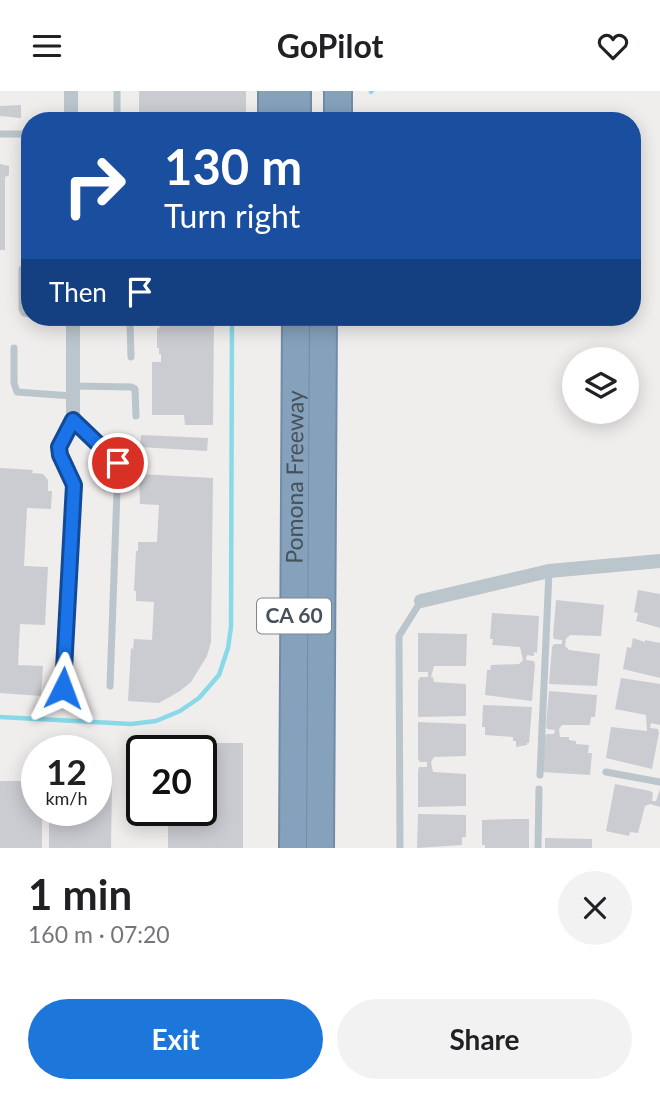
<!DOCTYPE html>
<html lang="en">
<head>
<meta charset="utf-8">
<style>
  body { margin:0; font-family:Lato,sans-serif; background:#f2f2f2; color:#202124; height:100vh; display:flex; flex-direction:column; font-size:26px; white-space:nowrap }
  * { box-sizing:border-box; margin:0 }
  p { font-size:23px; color:#757577 }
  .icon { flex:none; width:38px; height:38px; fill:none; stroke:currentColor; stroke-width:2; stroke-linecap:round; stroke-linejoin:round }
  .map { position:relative; height:757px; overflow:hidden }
  .details { display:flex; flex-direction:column; background:#fff; flex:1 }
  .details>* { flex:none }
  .banner { position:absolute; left:21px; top:21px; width:620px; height:214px; border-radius:28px; box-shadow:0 4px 18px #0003; background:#1a4fa0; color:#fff; overflow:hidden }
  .tools { position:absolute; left:562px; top:256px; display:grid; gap:14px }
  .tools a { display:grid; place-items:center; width:77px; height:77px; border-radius:50%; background:#fff; box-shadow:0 4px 18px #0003; font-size:35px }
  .speed { position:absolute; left:21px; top:644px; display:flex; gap:14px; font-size:35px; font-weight:700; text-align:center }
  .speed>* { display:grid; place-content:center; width:91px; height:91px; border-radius:50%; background:#fff; box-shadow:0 4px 18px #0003; line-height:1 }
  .speed small { font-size:18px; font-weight:400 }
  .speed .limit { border:4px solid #111; border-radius:10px; background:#fff; color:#111 }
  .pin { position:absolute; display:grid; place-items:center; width:60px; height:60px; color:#fff; margin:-30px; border:4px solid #fff; border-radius:50%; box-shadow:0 2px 7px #0007 }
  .me { position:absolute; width:77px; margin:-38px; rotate:3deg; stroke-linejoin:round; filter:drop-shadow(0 0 5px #0008) }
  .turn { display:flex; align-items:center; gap:24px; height:147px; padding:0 28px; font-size:32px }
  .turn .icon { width:91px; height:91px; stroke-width:2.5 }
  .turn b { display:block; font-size:49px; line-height:60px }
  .then { display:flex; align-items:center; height:66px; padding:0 28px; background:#0003; gap:14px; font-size:26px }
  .round { display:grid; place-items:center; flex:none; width:74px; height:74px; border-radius:37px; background:#f2f2f2 }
  .head { display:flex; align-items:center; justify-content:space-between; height:119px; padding:0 28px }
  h1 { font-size:42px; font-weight:700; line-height:52px }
  .button { display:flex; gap:14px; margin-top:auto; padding:14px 28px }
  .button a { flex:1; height:80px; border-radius:42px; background:#1d76d9; color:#fff; font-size:28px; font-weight:700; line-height:80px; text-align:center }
  .button a+a { background:#f2f2f2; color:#202124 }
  header { display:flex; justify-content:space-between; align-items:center; height:91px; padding:0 28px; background:#fff; font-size:32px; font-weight:700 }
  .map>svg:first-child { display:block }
</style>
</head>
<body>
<header><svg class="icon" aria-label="menu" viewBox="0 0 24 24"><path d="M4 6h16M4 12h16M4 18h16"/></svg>GoPilot<svg class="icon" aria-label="heart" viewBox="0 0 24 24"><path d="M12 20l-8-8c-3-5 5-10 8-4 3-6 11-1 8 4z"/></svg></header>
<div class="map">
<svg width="660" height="757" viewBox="0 0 660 757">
  <rect width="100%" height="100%" fill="#f0eded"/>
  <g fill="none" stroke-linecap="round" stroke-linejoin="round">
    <path stroke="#89d9e9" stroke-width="4.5" d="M371,1L372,0
      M0,626L131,633L156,630L180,620L199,607L219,584L228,557L231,536L232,226"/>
  </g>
  <path fill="#caccd2" d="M139,0H246V30H139Z
    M21,14V27L0,25V15Z
    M0,73L9,75V84L5,86V159H0Z
    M161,226H214L213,334H185L184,324H152V271H161V263H159V257H157V237L159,238Z
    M141,344L208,347L207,360L140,356Z
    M0,377L33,379L32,382L43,383L48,389V400H52L51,418L27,417L24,475L48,476L45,534L20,533L18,574L43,575L41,605L0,602Z
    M139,383L213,387L211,551L207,565L191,591L180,600L159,612L128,610L131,557L133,558L134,548L152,549L154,511L136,510V500H134L136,460H138V451H157L159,414L140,413Z
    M638,499L660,503V537L636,530L638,522L634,521Z
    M556,509L604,514L601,545L570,544L566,548L565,555L569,559L600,563L597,595L549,593L552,556L554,553H562V549L554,548L553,545Z
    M492,522L539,525L537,562L534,561V565L527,564L526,569L534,570L535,573L532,610L485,604L487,579H490L491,574L519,573L523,569L520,556L492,554L493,548H490Z
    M418,542L467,543L466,575H434L431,586H433L434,591L466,593V625L418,626V590L420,586H428V581H418Z
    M633,547L645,551V549L660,552V587L623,578L627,556L631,557Z
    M621,587L660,593V634L651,632L650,637L658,638L659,642L652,678L606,667L611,636L647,640L646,624L615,618Z
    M549,600L597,604L595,626H591L590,634H562L559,638L560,646H569V649L576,650V653L589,654L588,662H592L590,684L542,681L545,646L546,643H554L555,639L547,638L546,635Z
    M483,614L532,616L529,652H527V654L516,656V650H513V646L485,644V636H482Z
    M418,631L466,633V665L434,666L431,671L433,681L466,683V715L418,716V680L419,676H427V671H420L418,668Z
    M169,652H243V757H168V719H201V660H169Z
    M0,690H37V719H42V757H0Z
    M96,690H112L111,757H49V719H96Z
    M615,693L650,700L653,702L652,710H656L660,698V716L650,713L645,715L638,742L630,741L629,745L606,740Z
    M418,723L466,724V746H462V754L417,757Z
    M513,728H529V757H485V754H482V729Z
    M545,747L592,748V757H545Z"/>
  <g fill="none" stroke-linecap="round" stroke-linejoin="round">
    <g stroke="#718ca7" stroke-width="30">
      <g id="highway">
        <path d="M272,0V30"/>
        <path d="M338,0V30"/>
        <path d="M297,30V0"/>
        <path id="s1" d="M293,757L296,226"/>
        <path d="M320,757L323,226"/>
      </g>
    </g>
    <path stroke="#bbc5cc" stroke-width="7" d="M117,0V30
      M0,43H30
      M26,92L25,140L30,148
      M22,178V218L24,222L30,223
      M73,230H126L130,232L131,266
      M14,257V292L17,301L72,305
      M73,295L131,296L135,298L136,325
      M63,597L74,394L60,364L59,356L73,329L118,372L110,595
      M606,681L660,691
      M540,684L549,480
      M400,757L399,545L421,510
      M538,757L539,698"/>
    <path stroke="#bbc5cc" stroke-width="14" d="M71,0V30
      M73,226V329
      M421,510L549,480L660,470"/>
    <use href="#highway" stroke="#85a1bb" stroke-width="26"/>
  </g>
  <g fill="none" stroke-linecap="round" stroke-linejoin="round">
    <g stroke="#114b97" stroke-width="18">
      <path id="route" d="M63,597L74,394L60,364L59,356L73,329L118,372"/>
    </g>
    <use href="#route" stroke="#1a73e8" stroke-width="12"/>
  </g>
  <g text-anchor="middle" stroke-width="5" stroke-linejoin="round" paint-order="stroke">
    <rect fill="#fff" stroke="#7e858c" stroke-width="2" x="257" y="507.5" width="74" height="35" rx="5"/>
    <g font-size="21" font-weight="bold" fill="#46515a">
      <text x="294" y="532">CA 60</text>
    </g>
    <g font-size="23" fill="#46515a" stroke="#fff">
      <text dy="8" stroke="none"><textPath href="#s1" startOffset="371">Pomona Freeway</textPath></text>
    </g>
  </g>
</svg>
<div class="tools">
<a><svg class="icon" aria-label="layers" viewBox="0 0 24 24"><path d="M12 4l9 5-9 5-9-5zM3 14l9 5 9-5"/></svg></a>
</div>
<div class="speed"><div>12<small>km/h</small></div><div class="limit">20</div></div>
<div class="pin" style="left:118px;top:372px;background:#d93025"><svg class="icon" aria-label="arrive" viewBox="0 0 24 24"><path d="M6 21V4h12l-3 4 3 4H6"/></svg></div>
<svg class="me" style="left:63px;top:597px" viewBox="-20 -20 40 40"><path d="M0-17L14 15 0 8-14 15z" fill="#1a73e8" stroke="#fff" stroke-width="4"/></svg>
<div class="banner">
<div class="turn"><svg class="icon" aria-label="right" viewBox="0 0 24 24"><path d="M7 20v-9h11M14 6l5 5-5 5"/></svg><div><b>130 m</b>Turn right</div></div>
<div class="then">Then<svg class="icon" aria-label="arrive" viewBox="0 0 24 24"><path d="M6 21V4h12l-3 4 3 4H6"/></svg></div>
</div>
</div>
<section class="details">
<div class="head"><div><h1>1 min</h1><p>160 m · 07:20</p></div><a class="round"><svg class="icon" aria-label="close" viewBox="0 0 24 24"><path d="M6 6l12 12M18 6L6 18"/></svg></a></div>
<div class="button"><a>Exit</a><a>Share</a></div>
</section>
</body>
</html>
